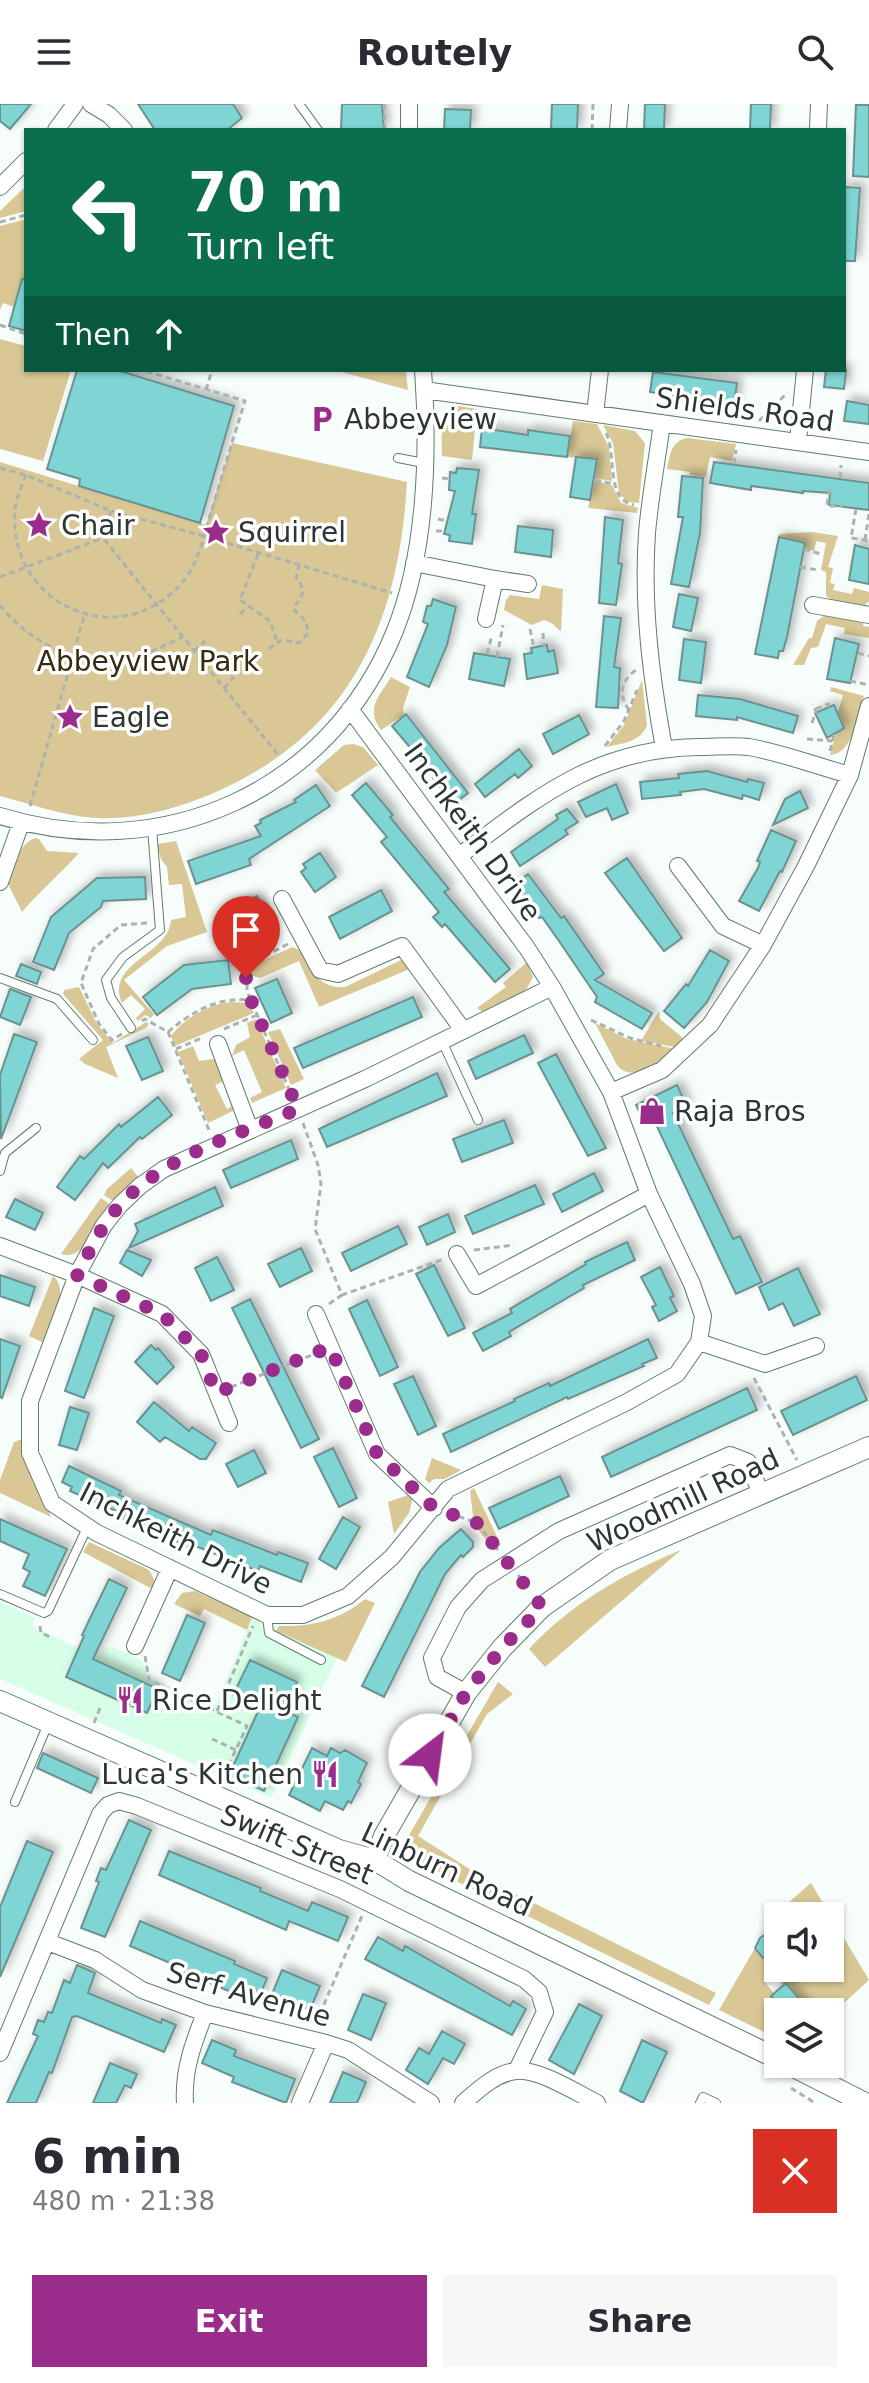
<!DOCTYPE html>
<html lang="en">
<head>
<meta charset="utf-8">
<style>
  body { margin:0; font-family:"DejaVu Sans",sans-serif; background:#f7f7f7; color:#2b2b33; height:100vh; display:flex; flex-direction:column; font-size:30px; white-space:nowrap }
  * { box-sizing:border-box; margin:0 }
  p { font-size:26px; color:#7c7c81 }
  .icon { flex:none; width:44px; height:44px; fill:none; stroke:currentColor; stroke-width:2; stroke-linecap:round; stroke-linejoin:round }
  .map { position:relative; height:1999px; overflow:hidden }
  .details { display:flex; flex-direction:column; background:#fff; flex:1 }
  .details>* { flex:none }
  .guide { position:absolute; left:24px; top:24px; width:822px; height:244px; border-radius:0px; box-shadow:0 2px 6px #0004; background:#0b6e4f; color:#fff; overflow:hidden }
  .buttons { position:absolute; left:764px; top:1798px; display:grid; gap:16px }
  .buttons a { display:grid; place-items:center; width:80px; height:80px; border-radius:0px; background:#fff; box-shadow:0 2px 6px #0004; font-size:40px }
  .pin { position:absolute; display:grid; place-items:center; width:68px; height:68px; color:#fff; margin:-82px -34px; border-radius:50% 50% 50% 0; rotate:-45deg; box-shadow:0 0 8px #0007 }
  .pin .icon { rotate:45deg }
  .me { position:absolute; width:88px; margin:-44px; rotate:30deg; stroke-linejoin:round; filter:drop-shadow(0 0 6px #0008) }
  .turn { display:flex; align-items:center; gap:28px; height:168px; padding:0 32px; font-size:36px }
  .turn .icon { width:104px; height:104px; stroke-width:2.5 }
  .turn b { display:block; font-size:56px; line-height:68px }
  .then { display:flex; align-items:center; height:76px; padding:0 32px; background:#0003; gap:16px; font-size:30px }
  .round { display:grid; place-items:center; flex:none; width:84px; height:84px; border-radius:0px; background:#f7f7f7 }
  .summary { display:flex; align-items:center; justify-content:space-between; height:136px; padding:0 32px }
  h1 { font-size:48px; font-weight:700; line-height:60px }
  .button { display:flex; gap:16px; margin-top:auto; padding:16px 32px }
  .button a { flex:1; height:92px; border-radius:0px; background:#9a2c8c; color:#fff; font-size:32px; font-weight:700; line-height:92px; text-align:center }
  .button a+a { background:#f7f7f7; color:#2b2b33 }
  header { display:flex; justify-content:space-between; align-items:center; height:104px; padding:0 32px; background:#fff; font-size:36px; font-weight:700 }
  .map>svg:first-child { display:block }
</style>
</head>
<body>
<header><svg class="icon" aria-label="menu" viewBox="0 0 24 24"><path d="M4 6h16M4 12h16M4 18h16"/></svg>Routely<svg class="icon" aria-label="search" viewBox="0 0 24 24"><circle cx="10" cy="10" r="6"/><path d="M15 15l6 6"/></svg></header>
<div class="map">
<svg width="869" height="1999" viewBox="0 0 869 1999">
  <defs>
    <filter id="shadow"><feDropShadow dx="5" dy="-5" stdDeviation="4" flood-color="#0004"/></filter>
  </defs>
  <rect width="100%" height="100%" fill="#f7fdfa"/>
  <path fill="#d7ffe8" d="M0,1498L35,1514L32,1522L99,1554L104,1545L112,1542L143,1557L147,1572L215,1603L252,1513L337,1554L271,1694L0,1575Z"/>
  <path fill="#d9c795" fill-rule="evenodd" d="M25,83L26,107L0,114V107Z
    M26,115V189L19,187L14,203L3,199L0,206V122Z
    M0,235L26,242V266H71L43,357L0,345Z
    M334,266H404L406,269L408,286Z
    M459,302L477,305L472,356L442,352C442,333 438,310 459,302Z
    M573,317L597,320L609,343L612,377L595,374L597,355L567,353Z
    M603,321L635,327L645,339L639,399L627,398L619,389L613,339Z
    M687,334L736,340L732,357L710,353L706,373L690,371V368L667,365C670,351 671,337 687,334Z
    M232,339L407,378C399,518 352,627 218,687C180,704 138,716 95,714C63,712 31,700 0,692V358L206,421Z
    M595,377L612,381L621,399L638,404L637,409L588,404Z
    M812,428L838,432L828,463L833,464L830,479L835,480L833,486L852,490L854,484L869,488V498L866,499L865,504L834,498L826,492V468L821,466L826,439L816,437L814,447L804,444L805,439L779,433V430Z
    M542,481L563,485L561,527C554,523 556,520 544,516L532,521L504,506L506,496L510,491L539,495Z
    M828,509L864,516L863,522L869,523V534L844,530L845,524L826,520L818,543L811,544L804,561H793L809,534H812L817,517Z
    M391,573L410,583L403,604L404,611L381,626C365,604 379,593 391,573Z
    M642,576L647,621C641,638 623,639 607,643L624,621Z
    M831,583L864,592C858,610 853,650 830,651L836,629L844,624L838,608L843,591L830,587Z
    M353,640L363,643L378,661L336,689L315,666L344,641Z
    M35,734L39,735L47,747L79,749C60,770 40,787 22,808L8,780C14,763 17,741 35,734Z
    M176,737L207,828L167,842L124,876L154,910L151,914L145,911L138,917L136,914L145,905L131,891L122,899C104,859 169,851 171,816L186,813L182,780L169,781L167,763L161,755L157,740Z
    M292,843L300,846C311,866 319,885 345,883L401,856L412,864L319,903L299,857L260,874L250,871L262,857Z
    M527,858L533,873L526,886L484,909L477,904L506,883L503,879Z
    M79,883L97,920L113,939L146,918L149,920L146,924L106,943L118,974L85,960L79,955L103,936L63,890L64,886Z
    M231,898L248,899L254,909L175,942L171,932C184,914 209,900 231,898Z
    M659,907L660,915L683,934L675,943L641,937Z
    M256,915L286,984L252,999L250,994L262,988L244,946L232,952L236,941L250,933L247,919Z
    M595,919L627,935L676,945C662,956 632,981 617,961Z
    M280,925L304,975L291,981L268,928Z
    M193,942L199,957L213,955L219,958L227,976L215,981L227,1005L238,999L237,1005L208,1019L178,948Z
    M131,1064L140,1075L115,1098L104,1091L107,1085Z
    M101,1094L112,1102C101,1118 84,1158 61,1150Z
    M53,1172C71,1187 50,1221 44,1239L29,1232Z
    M22,1335L49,1406L51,1413L0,1389V1376L14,1338Z
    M432,1354L461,1366L445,1375H434L429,1379L425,1375Z
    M474,1384L501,1441L494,1447L474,1420L470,1387Z
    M411,1390L413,1394L409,1409L394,1430L388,1398Z
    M89,1438L149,1466L154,1475V1486L83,1448Z
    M681,1446L545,1563L529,1545C572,1499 623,1470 681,1446Z
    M195,1487L252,1513L247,1526L204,1505L200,1512L174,1500L182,1489Z
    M365,1495L375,1499L346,1558L276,1527L279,1522C312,1523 340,1516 365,1495Z
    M498,1578L513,1590L487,1610L418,1732L485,1775L716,1889L709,1901L413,1756L405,1738Z
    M811,1779L869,1876L830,1912V1908H811L786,1879L783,1881L776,1873L772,1872L766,1876L767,1881L774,1889L771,1892L785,1908H778V1935L719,1906L755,1844L763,1854L777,1843L766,1829L772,1813ZM778,1812H830V1864H778Z"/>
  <path fill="#7ed5d4" stroke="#6c9191" stroke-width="2" filter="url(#shadow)" d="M0,0H31L10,25L0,17Z
    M138,0H233L242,14L227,26H155Z
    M342,0H382L384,26H341Z
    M552,0H578L577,26H551Z
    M645,0H665L664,26H644Z
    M751,0H771L770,26H750Z
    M856,1H869V73L853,72Z
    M445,5L471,6L470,26H444Z
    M844,83L860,84L855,157H844Z
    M22,175L26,176V227L9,222Z
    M77,266H117L234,302L200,419L79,382L80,375L47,365Z
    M826,266H846L844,285L824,283Z
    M653,268L737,279L734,301L650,288Z
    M847,297L869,301V320L844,317Z
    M482,324L528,331V326L570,332L567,353L480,343Z
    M576,353L597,355L590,396L570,393Z
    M714,358L869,379V406L829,401L830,389L803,387V389L751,382V386L710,379Z
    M457,364L479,366L472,410H476L472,440L449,437L450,431L444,430L455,387L449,386L450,368L456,369Z
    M682,372L703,374L700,429L689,483L671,480L683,413H678Z
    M605,413L623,416L618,459L622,460L616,501L599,499Z
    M518,422L553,426L551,453L515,448Z
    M779,433L805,439L787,533L783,547H779L778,554L755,550Z
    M855,441L869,445V480L849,476Z
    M679,490L698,494L691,527L673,523Z
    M433,495L456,503L447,541L429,583L407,573L428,520L423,518L427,502H431Z
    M604,512L621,514L614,563L620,564L618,604L596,603Z
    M835,534L859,540L850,579L827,575Z
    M684,535L706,538L701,579L679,576Z
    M547,541L548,548L554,546L558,569L527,575L524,550L532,549L531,544Z
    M474,549L510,555L504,582L469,575Z
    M698,591L740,595L798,612L793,629L737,613V616L696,612Z
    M834,601L844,624L827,634L815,609Z
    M406,610L468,689L454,700L433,674L435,673L392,622Z
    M579,611L589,630L553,650L543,630Z
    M519,645L532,662L518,674L515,670L485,693L475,680Z
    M707,667L747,678L748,675L764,679L759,696L743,691L742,695L704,685L680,688L681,691L642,695L640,678L679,674L678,670Z
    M366,679L393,711L390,713L449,785L444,788L510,865L495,878L445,820L442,823L433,813L439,808L381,738L387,733L352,691Z
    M616,680L628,709L612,716L607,704L586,713L578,698Z
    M316,681L330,702L249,755L251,761L196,780L188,757L261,732L255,722L261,719L260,716L296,698L294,696Z
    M800,687L808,704L773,721L785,695Z
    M567,705L578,718L565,726L568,730L520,762L511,748L558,715L556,711Z
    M771,726L796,737L782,768L780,767L759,807L739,797L758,764L760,758L757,757Z
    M320,749L336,773L315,788L301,768L306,764L303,760Z
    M627,754L682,834L664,847L605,769Z
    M528,770L561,814L564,812L604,870L595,876L652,909L642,925L595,898L597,893L559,837L542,813L539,814L514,781Z
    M145,773L146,795L103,797L101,803L69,829L54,866L33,858L51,813L97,774Z
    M381,786L392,807L340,835L329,813Z
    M257,792L264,809L241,820L234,803Z
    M710,846L729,857L707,898L684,924L664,907L686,880L688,882Z
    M228,856L231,880L192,885L157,911L143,893L184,861Z
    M21,860L41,868L37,880L16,872Z
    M277,875L292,909L271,919L255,884Z
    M10,885L31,893L20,921L0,913Z
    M413,893L422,913L303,964L294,944Z
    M14,930L37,938L1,1035L0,971Z
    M524,931L533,949L476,975L468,957Z
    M148,933L163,967L142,976L126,942Z
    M556,950L606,1044L588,1052L538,959Z
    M437,969L447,992L327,1043L319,1025Z
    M677,981L687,1003L673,1009L733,1135L740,1132L762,1178L736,1190L654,1016L645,1020L636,1001Z
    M158,993L172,1011L142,1035L140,1033L108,1064L103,1059L75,1096L57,1083L80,1052L84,1055L119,1020L121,1023Z
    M504,1016L513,1039L462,1058L453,1035Z
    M291,1036L298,1055L231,1084L223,1066Z
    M594,1069L603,1087L562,1108L553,1090Z
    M535,1081L544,1100L473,1130L465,1112Z
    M215,1083L223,1102L129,1144L138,1127L135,1120Z
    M15,1095L43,1109L35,1126L6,1113Z
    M448,1110L455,1128L427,1141L419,1123Z
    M398,1122L407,1140L351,1167L342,1149Z
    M627,1138L635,1156L583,1181L584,1184L509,1228L511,1232L483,1247L473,1229L512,1209L510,1205L586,1160L585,1158Z
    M301,1144L312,1167L280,1183L268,1160Z
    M127,1146L151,1156L142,1172L120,1159Z
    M217,1153L234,1186L211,1197L195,1164Z
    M434,1161L465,1224L448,1232L416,1170Z
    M660,1163L674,1192L670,1194L677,1207L659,1217L652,1203L656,1201L641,1173Z
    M798,1164L820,1210L794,1222L783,1199L769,1206L759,1183Z
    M0,1171L35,1183L29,1202L0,1192Z
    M250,1195L319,1335L301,1344L232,1204Z
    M367,1196L398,1263L380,1272L349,1205Z
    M94,1204L114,1212L84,1294L65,1287Z
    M0,1235L20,1242L2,1294L0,1293Z
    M648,1235L657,1254L642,1260L644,1262L568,1295L567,1293L451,1348L443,1330L515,1297L514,1295L549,1279L550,1282Z
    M151,1241L156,1246L158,1244L174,1263L157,1280L135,1258Z
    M413,1272L436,1322L418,1331L394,1280Z
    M856,1272L867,1296L793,1331L781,1307Z
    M747,1284L757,1306L611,1373L602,1353Z
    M154,1298L189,1327L192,1323L216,1339L206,1355H200L165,1333L160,1338L137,1318Z
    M70,1303L89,1309L77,1346L59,1341Z
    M333,1344L357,1394L339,1403L314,1353Z
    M254,1346L266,1369L238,1383L226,1360Z
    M69,1362L121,1387L119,1391L211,1431L213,1426L277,1451L278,1448L308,1459L301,1478L260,1462L258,1467L193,1441L191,1444L123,1415L125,1411L70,1387L72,1383L62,1378Z
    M560,1372L569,1392L499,1425L489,1404Z
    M343,1413L360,1423L336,1465L319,1455Z
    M0,1415L67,1445L45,1492L23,1482L30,1468L23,1464L29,1450L0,1437Z
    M461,1425L473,1438V1443L463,1453L461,1451L445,1470L384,1593L362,1582L420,1468L439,1444Z
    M109,1475L127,1484L93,1555L158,1585L147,1609L66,1573L84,1532L82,1531Z
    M187,1511L205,1519L180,1577L162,1569Z
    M250,1556L297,1578L284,1607L298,1613L264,1687L229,1671L260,1603L233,1591Z
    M312,1644L327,1652L331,1644L340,1649L345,1646L367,1659L358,1678L361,1680L351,1699L348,1697L343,1706L325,1697L320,1707L289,1691Z
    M43,1649L98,1674L91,1689L37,1664Z
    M129,1716L151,1726L105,1833L81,1824L99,1778L96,1777L101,1764L106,1766Z
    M27,1737L53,1748L0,1873V1803Z
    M169,1747L261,1784L260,1787L308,1807L312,1798L348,1813L338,1837L289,1817L286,1826L159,1771Z
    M140,1817L235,1857L234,1860L267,1874L257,1899L181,1867L182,1864L130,1842Z
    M766,1830L778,1843L763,1854L755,1844L760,1834Z
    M378,1833L403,1847L405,1842L510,1902L513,1897L526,1905L512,1931L365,1855Z
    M77,1861L95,1869L88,1889L161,1919L162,1915L176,1921L164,1948L77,1912L72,1913L52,1969L49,1968L36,1999H7L38,1932L33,1930L38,1916L44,1918L48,1908L52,1909L64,1876L70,1879Z
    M282,1866L320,1882L310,1906L272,1890Z
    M786,1879L810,1908H785L771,1892Z
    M363,1890L386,1899L371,1936L348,1926Z
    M579,1900L602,1912L574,1970L549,1956Z
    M442,1927L465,1940L454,1960L443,1954L428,1980L406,1966L419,1944L429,1950Z
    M212,1936L236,1946L234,1952L295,1975L286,1999L232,1978L234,1973L202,1959Z
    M642,1936L667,1948L643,1999L620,1987Z
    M110,1959L137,1970L131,1984L125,1981L116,1999H93Z
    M343,1968L366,1978L357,1999H330Z"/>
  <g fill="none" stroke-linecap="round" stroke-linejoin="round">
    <g stroke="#607d6d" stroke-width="10">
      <path id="service" d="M299,0L318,26
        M398,354L424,359
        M0,874L57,895L93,936
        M131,924L111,894L106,876L123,853L160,826L152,724
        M442,937L478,1016
        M0,1067L5,1049L36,1024
        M0,1490L44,1509L48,1507L87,1424
        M267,1511L269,1529L321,1556
        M15,1698L48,1620
        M700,1999L703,1993L716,1999"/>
    </g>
    <g stroke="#607d6d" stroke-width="18">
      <path id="minor" d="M91,0L109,11L124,26
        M409,0V26
        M56,26L75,0
        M618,26L620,0
        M818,26L819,0
        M0,83L26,57
        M424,286L869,348
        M595,310L600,266
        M662,319C657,356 650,393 647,429C642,501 651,573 664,644
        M798,337L805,266
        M414,459L495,475
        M813,501L869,511
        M486,515L495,475L528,480
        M350,605L527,844L552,883L611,988L649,1090L692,1180L703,1212L699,1238L677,1270L627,1298L448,1385L392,1453L348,1492L303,1511H267L97,1429L52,1399L30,1349V1297L77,1171L104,1121L120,1101L140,1082L164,1065L365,975L552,883
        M0,712C162,762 329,688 394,529C426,451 429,350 423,266
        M459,752C538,693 596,644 700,643C716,643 733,641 749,643C783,649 816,662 850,671
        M678,762L723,822L763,841
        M0,778L21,719
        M282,795L320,866L338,870L402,842L463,926
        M218,940L250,1026
        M611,988L662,966L710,921L763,841L806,762L850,671L869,602
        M0,1142L77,1171L162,1210L201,1250L229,1319
        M457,1150L476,1182L649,1090
        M316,1210L377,1350L434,1404
        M699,1238L765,1260L816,1242
        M135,1542L170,1464
        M466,1589L437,1573L432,1554L458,1503L482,1476L559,1427L730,1351L748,1358L761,1390
        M48,1838L95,1856L142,1886L205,1909L326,1939L348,1946L431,1999
        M0,1949L100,1710L108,1701L119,1697L137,1702L340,1785L524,1875L539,1888L545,1908L517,1966
        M185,1999C183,1966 193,1940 205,1909
        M300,1999L326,1939
        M463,1999C478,1986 496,1969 516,1967C538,1964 577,1989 597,1999"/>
    </g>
    <g stroke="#607d6d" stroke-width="22">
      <path id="tertiary" d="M0,1597L339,1746L375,1756L409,1777L778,1955
        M375,1756L384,1732L466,1589L502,1544L542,1503L610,1456L869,1343
        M788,1960L865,1999"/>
    </g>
    <path stroke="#abb3af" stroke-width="3" stroke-dasharray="6 4" stroke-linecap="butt" d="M384,0L385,26
      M592,26L593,0
      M0,118L26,111
      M0,221L26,230
      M206,286L212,266
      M759,317L785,291
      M606,329C617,351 605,396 634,401
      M734,360L736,346
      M0,364L26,371L111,407L204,432L392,489
      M26,371C22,382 16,394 15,406C7,499 117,551 181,480C200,459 204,428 213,402C223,367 234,332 245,297L142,266
      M442,374L450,375
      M840,374L841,361
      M595,376L615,380
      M827,386L829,387L827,402H843
      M856,405L851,434L869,437
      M111,407L103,434L279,652
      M438,415L447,417
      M436,427H445
      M865,436L869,409
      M804,445L821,450
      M258,450L240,496L270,517L277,537
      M800,463L818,466
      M0,473L103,434
      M0,501C29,539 82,565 131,554C149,550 166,541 182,533
      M240,510L248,503
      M530,525L534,544
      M543,529L544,542
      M269,545L281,536L299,539L308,529L306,517L295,507L294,502C305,493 305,483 296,474L299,461
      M194,547L205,537
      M858,549L869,552
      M487,550L492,531
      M497,553L503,521
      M850,577L869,581
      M224,584L234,573
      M816,605L828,600L830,602
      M629,606C618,591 621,576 636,566
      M812,619L816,607L813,600
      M807,635L832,637
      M605,642L624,617L637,586
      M830,647L834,630
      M30,702L85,509
      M288,840C266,852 246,859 247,887L291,990
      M591,916L630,934L661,942
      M142,917L145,915L168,928L209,1026
      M224,925L257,911
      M168,928C193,907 217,893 251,896
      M122,930L112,936L99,920L81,879L93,845L121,821L148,819
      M176,945L202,934
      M303,1019L318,1061L321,1080L315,1125L342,1191L444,1155
      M474,1146L514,1141
      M329,1200L342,1191
      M754,1274L797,1356
      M231,1283L317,1249
      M449,1409L477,1419L498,1446
      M518,1471L530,1487
      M40,1522L41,1529L50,1533
      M145,1552L149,1576L247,1622L222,1675
      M217,1607L253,1522
      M94,1619L100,1604
      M212,1635L236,1646
      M316,1919L362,1812
      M791,1984L815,1999"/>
    <use href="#service" stroke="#fff" stroke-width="8"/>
    <use href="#minor" stroke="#fff" stroke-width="16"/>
    <use href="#tertiary" stroke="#fff" stroke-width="20"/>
  </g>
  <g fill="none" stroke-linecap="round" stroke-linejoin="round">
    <path stroke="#9a2c8c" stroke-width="14" stroke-dasharray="0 25.2" d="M246,874L247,887L298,1005C237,1031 164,1052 119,1102C101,1122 90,1147 77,1171L162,1210L201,1250L216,1289L330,1243L377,1350L434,1404L477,1419L542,1503L502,1544L466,1589L430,1651"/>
  </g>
  <defs>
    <g id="parking-bare" transform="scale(2.16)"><path d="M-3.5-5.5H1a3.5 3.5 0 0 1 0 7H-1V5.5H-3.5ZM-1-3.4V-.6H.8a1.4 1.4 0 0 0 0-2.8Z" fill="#9a2c8c" stroke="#fff" stroke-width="2.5" paint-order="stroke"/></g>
    <g id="sight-bare" transform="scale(2.16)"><path d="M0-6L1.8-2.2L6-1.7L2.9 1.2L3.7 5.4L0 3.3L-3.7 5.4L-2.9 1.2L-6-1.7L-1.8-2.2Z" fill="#9a2c8c" stroke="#fff" stroke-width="2.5" paint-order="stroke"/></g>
    <g id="shop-bare" transform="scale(2.16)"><path d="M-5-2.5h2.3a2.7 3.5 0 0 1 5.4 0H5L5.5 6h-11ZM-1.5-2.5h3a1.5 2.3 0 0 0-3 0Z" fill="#9a2c8c" stroke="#fff" stroke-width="2.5" paint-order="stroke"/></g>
    <g id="restaurant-bare" transform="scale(2.16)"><path d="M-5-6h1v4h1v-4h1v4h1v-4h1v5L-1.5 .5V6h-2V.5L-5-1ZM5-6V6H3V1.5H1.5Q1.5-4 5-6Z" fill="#9a2c8c" stroke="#fff" stroke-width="2.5" paint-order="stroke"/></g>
  </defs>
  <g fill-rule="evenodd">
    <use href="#parking-bare" x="322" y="315"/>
    <use href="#sight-bare" x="39" y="421"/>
    <use href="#sight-bare" x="216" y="428"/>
    <use href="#sight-bare" x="70" y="613"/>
    <use href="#shop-bare" x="652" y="1007"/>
    <use href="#restaurant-bare" x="130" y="1596"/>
    <use href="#restaurant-bare" x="325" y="1670"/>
  </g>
  <g text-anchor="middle" stroke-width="7" stroke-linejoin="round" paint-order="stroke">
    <g font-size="28" fill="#2b3730" stroke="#fff">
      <text transform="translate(745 305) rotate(8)" y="10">Shields Road</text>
      <text transform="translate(473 728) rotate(54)" y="10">Inchkeith Drive</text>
      <text transform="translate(683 1396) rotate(-25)" y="10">Woodmill Road</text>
      <text transform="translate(176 1434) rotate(27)" y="10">Inchkeith Drive</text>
      <text transform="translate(297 1740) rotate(23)" y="10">Swift Street</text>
      <text transform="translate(447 1765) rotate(25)" y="10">Linburn Road</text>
      <text transform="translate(249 1890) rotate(16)" y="10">Serf Avenue</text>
    </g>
    <g font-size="28" fill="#2b3730" stroke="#fff" text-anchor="start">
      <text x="344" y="325">Abbeyview</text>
      <text x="61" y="431">Chair</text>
      <text x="238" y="438">Squirrel</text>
      <text x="92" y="623">Eagle</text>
      <text x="674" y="1017">Raja Bros</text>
      <text x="152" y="1606">Rice Delight</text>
      <text x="303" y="1680" text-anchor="end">Luca's Kitchen</text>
    </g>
    <g font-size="28" fill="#352b0f" stroke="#fff">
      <text x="148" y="567">Abbeyview Park</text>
    </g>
  </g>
</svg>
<div class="buttons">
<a><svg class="icon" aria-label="sound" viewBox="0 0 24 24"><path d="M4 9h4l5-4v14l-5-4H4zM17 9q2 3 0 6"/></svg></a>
<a><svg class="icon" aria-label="layers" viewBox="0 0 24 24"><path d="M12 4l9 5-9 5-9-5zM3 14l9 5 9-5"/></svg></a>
</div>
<div class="pin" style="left:246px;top:874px;background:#d93025"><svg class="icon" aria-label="arrive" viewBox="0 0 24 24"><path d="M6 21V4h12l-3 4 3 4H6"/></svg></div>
<svg class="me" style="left:430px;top:1651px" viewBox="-20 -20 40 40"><circle r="19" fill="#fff"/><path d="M0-13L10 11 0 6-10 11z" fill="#9a2c8c"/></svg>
<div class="guide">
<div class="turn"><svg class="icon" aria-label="left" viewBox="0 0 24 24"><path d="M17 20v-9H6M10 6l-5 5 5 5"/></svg><div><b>70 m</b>Turn left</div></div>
<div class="then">Then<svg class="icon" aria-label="ahead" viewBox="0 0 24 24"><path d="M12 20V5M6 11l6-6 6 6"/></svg></div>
</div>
</div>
<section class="details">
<div class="summary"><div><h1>6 min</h1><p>480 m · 21:38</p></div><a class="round" style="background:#d93025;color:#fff"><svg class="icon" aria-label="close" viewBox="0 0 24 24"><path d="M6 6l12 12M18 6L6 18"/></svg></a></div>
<div class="button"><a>Exit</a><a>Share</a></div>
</section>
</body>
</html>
